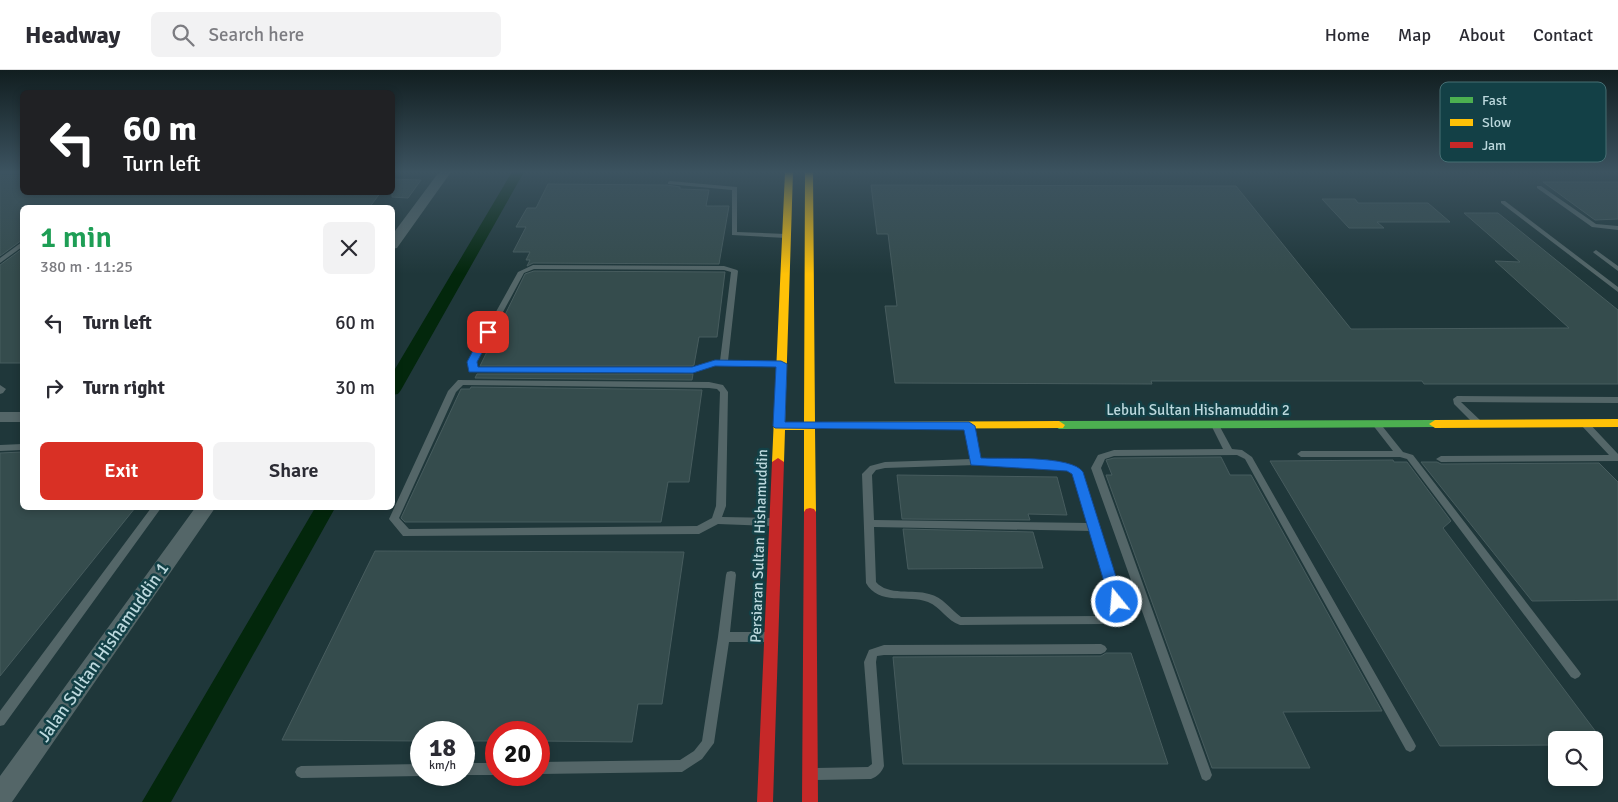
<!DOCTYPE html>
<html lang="en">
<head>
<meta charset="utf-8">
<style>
  body { margin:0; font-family:Signika,sans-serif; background:#f2f2f3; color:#2b2b33; height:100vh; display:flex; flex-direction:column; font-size:19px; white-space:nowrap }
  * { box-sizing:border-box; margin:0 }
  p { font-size:16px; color:#7c7c81 }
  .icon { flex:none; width:28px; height:28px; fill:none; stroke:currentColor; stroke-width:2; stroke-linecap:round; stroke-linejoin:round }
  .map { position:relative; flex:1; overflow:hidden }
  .panel { position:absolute; left:20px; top:135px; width:375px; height:305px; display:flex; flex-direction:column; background:#fff; border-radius:8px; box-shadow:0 2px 8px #0003 }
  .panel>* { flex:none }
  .guide { position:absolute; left:20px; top:20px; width:375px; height:105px; border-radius:8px; box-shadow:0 2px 8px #0003; background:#202124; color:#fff; overflow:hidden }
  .tools { position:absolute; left:1548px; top:661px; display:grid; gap:10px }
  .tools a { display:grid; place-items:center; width:55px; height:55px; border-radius:8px; background:#fff; box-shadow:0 2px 8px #0003; font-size:25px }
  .speed { position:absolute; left:410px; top:651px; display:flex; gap:10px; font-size:25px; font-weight:700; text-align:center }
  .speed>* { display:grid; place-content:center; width:65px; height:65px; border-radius:50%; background:#fff; box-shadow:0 2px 8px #0003; line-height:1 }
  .speed small { font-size:12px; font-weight:400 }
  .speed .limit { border:8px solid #d22; background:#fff; color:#111 }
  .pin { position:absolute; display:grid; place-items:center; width:42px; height:42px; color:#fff; margin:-21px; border-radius:10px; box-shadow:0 2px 8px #0006 }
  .me { position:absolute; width:55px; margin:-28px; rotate:343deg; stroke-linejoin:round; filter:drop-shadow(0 0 4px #0008) }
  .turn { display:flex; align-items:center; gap:18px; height:105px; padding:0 20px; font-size:22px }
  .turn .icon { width:65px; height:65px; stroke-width:2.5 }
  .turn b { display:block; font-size:35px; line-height:42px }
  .round { display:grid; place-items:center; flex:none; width:52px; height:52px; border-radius:8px; background:#f2f2f3 }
  .summary { display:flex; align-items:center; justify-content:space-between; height:85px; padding:0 20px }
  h1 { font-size:30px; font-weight:600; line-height:38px; color:#1e9e55 }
  .button { display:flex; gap:10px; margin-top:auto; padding:10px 20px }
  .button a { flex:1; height:58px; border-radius:8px; background:#d93025; color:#fff; font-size:20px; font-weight:600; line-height:58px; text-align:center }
  .button a+a { background:#f2f2f3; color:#2b2b33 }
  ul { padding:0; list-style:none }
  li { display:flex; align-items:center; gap:15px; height:65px; padding:0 20px }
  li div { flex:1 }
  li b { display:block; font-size:19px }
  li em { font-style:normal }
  header { display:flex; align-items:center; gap:30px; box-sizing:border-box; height:70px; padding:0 25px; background:#fff; border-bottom:1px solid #e1e1e2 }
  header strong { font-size:24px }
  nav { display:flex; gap:28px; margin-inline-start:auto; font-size:18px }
  .search { width:350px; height:45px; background:#f2f2f3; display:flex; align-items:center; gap:12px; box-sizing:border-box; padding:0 18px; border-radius:8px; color:#7c7c81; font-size:19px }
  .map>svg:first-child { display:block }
</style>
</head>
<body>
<header>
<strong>Headway</strong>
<div class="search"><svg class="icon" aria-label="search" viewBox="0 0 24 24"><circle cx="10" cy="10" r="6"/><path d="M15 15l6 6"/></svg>Search here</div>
<nav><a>Home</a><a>Map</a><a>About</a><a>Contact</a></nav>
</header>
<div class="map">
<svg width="1618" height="732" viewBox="0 0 1618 732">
  <rect width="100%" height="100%" fill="#1f373a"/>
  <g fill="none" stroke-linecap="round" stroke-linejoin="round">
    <path fill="#03270c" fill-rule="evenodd" d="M512,102H524L401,320L398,324L392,325V304Z
      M315,438H335L171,732H142Z"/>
  </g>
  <path fill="#354c4d" stroke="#475c5e" d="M0,102H22V122H381L369,138H22V170L0,186Z
    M392,109L421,110L408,128L392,127Z
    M1543,112H1618V149L1595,150Z
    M548,114L667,115L680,117V119L709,120L706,136H729L719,194L533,193L527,196L530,190H526L530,182H513L526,157H516L527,138H536Z
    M871,115L1236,116L1351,259L1569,258L1495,191L1520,192L1464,143H1498L1618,240V314H1424L1422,311H1151L1152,314L895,313L885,236H897L888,164H877Z
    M1322,129H1355L1358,133H1428L1450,152H1377L1384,158H1349Z
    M22,179V293H0V195Z
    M534,201L725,202L717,267H699L694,295L692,296H480L525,204Z
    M477,304H693L692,310L475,308Z
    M471,317L702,320L689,412H668L661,452H405L401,448L461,319H470Z
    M22,382V438H135L0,606V383Z
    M1221,387L1230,405H1251L1382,641L1283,642L1310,698H1212L1106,405H1112L1106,390L1114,388Z
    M1393,390L1394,392H1407L1451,451L1443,458L1602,670H1556V675L1440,676L1270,391Z
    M1421,392H1437L1441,394L1599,393L1618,412V530L1532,531Z
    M897,405L1057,407L1067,445L1028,444L1030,450L902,449Z
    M903,459L1033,462L1043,498L908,499Z
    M375,481L684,482L662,634H638L632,672L539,671V662H496V671H464V662H421V671L282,670Z
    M1106,583H1131L1168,694H903L893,587L1101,586Z"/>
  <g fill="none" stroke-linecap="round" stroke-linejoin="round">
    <path fill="#546668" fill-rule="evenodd" d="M670,111L737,117V162L786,164L789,166L786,168L732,165V120L668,114V112Z
      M1537,116H1541L1596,154L1618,156V160L1592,157L1537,118Z
      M1501,131H1505L1618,217V222L1501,133Z
      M22,172V177L0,193V188Z
      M1596,180L1618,196V201L1594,183L1593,182Z
      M533,195L724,196L737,200L738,201L728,291L781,292L785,294L781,296L716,295L693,302H470L468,292L518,202ZM534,199L724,200L731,202L720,291H712L692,298H477L476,292L524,203Z
      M458,310L709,312L723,315L728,322L726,436L722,447L772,448L775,449L777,452L775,455L772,456L718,454L699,464L403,466L389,449L448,321ZM463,315L709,318L717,319L720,322L716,436L712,448L697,456L409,459L399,448L456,322Z
      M0,315L6,319L3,323L0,324Z
      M1457,326L1618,327V333L1461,332L1481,351L1482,353L1481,355H1475L1454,334L1453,329Z
      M1584,350L1587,351L1618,384V391L1441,392L1436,389L1441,386L1609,385L1581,355L1580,353L1581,351Z
      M1376,351L1379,352L1403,382L1413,385L1579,601L1581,604L1579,607L1575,609L1571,607L1407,389L1400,387H1301L1297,384L1301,381H1393L1372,354Z
      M1215,352L1219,355L1232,379L1242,380L1252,387L1414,672L1416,676L1414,680L1410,682L1406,680L1245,389L1237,385L1114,386L1105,389L1101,398L1212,705L1210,709L1206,711L1202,709L1091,398L1098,385L1114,380L1223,379L1211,355Z
      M969,353L973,356L980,389L1061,392L1081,400L1122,532C1120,541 1117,551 1107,554L960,555C947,551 941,537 928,532C907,524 879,536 866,513L862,404L870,396L885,392L971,389L965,356ZM976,395L1060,398L1074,404L1089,453L874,450L872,405L876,400L885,398ZM874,457L1091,461L1112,532L1109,540L1104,546L961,547C950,539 943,527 929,524C913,519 888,526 876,512Z
      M22,374V380L0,381V375Z
      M151,438H161L4,655L0,656V641Z
      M731,501L735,502L736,505L730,562H766L770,564L772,567L770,570L766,572H729L714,673L702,689L682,702L539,704V692L680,690L694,681L702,671L718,567L726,505L727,502Z
      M1101,574L1105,576L1107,579L1105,582L1101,584L884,585L877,586L876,592L884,696C882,702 877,707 871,709L816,710L812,708L810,704L812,700L816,698L868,697L872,694L864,592L869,580L884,575Z
      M464,693H496V705H464Z
      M421,694V705H423L421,706L301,708L297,706L295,702L297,698L301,696Z"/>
    <path fill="#546668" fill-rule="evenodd" d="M439,102H451L397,178L392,179V165Z
      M0,342H22V352H0Z
      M195,438H215L12,732H0V706Z"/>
    <path fill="#4caf50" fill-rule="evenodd" d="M1435,350L1439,351L1441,354L1439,357L1059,359L1053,355L1059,351Z"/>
    <path fill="#ffc107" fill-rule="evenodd" d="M785,102H793L785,352H804L805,102H813L815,352L1059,351L1065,355L1063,358L815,359L816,442L814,445H806L804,442V360H785L784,392L778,396L772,392Z
      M1618,349V357L1435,358L1429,354L1435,350Z"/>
    <path fill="#c62828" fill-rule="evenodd" d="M778,388L784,392L773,732H757L772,392Z
      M810,438L814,439L816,442L818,732H802L804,442L806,439Z"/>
  </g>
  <linearGradient id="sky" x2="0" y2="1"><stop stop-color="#111e20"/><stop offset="0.5" stop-color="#3c5360"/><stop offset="1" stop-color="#3c5360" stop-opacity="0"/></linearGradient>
  <rect width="1618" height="204" fill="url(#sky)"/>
  <path fill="#1a73e8" stroke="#114b97" d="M488,259L493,262L477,292L478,297H692L715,290L781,291L787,294L785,352H969L975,356L981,388C1002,389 1072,385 1083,402L1124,532L1122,536L1117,537L1112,536L1110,532L1072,404L1067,401L971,395L964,360L775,358L773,356L776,297L715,296L693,303L469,302L467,292L483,262Z"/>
  <g text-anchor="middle" stroke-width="5" stroke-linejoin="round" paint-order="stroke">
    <g font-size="15" fill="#bcd8dd" stroke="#134046">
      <text x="1198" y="345">Lebuh Sultan Hishamuddin 2</text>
      <text transform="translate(759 476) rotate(-88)" y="5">Persiaran Sultan Hishamuddin</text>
    </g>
    <g font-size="18" fill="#bcd8dd" stroke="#134046">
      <text transform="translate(103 582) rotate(-55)" y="6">Jalan Sultan Hishamuddin 1</text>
    </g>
  </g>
  <rect x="1440" y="12" width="166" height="80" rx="8" fill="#134046" stroke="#466e73" stroke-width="1"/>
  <rect x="1450" y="27" width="23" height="6" fill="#4caf50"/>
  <rect x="1450" y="49" width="23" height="7" fill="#ffc107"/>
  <rect x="1450" y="72" width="23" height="6" fill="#c62828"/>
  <g font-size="14" fill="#bcd8dd">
    <text x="1482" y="35">Fast</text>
    <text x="1482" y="57">Slow</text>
    <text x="1482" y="80">Jam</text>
  </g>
</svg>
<div class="tools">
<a><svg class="icon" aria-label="search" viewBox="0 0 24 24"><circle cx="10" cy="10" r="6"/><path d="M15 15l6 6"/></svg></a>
</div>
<div class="speed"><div>18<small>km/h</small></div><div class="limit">20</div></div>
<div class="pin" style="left:488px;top:262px;background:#d93025"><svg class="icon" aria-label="arrive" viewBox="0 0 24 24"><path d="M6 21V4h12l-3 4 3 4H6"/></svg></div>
<svg class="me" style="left:1117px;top:532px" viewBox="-20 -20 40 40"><circle r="17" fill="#1a73e8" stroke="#fff" stroke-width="3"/><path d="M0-11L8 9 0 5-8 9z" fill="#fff"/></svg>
<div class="guide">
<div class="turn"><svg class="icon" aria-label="left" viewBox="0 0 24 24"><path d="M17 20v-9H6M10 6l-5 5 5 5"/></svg><div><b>60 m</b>Turn left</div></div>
</div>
<section class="panel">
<div class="summary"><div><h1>1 min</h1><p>380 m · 11:25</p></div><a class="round"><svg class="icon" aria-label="close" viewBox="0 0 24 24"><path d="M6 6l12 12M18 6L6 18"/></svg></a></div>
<ul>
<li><svg class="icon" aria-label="left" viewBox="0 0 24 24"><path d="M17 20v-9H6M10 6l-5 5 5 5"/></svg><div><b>Turn left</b></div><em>60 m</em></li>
<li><svg class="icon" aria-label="right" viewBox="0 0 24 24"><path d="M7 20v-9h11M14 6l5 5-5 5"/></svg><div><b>Turn right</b></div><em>30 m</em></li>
</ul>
<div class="button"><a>Exit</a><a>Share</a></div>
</section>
</div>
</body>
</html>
